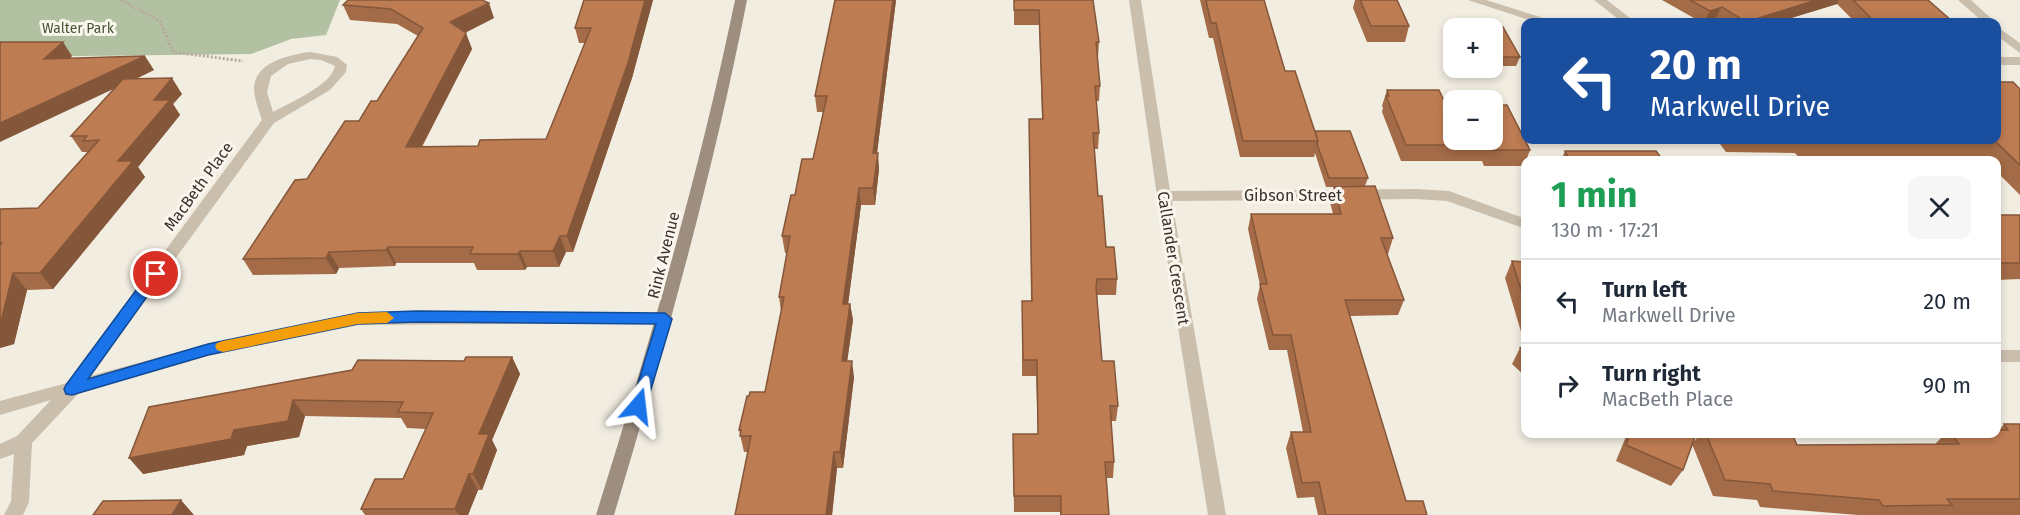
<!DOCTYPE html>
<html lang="en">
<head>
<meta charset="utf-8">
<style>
  body { margin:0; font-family:"Fira Sans",sans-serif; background:#f6f6f7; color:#1f2937; height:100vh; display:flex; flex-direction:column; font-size:22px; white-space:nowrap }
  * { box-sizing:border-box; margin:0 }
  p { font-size:20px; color:#747a83 }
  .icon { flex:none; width:33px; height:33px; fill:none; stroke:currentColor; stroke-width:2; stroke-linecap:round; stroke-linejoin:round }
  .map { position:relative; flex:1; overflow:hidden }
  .details { position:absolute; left:1521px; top:156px; width:480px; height:282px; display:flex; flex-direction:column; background:#fff; border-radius:12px; box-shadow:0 3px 9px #0003 }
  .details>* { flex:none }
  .top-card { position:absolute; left:1521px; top:18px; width:480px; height:126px; border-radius:12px; box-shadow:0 3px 9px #0003; background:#1a4fa0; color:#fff; overflow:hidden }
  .buttons { position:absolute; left:1443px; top:18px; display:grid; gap:12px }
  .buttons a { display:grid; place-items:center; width:60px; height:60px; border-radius:12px; background:#fff; box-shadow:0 3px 9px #0003; font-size:30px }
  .pin { position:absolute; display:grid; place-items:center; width:51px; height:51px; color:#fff; margin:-26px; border:3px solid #fff; border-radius:50%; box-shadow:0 2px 6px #0007 }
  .me { position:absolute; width:66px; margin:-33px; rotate:17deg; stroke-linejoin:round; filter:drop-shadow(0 0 4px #0008) }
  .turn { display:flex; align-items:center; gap:21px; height:126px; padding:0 30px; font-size:27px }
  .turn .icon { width:78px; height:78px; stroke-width:2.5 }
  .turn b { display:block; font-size:42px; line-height:51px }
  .round { display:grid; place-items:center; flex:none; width:63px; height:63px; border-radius:12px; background:#f6f6f7 }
  .summary { display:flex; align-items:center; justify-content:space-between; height:102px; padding:0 30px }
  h1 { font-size:36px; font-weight:700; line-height:45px; color:#1e9e55 }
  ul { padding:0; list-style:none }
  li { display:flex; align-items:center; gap:18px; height:84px; padding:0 30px; border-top:2px solid #e0e1e3 }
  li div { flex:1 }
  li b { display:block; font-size:22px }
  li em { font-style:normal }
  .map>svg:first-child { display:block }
</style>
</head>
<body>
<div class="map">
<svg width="2020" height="515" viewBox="0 0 2020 515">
  <rect width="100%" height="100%" fill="#f2ede1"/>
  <path fill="#b2c1a2" d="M0,0H340L326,35L291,39L251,54L0,57Z"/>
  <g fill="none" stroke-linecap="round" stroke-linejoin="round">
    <path stroke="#b6a998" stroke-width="3" stroke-dasharray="2 2" stroke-linecap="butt" d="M121,0L160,21L173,52L243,61"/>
    <path fill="#cabead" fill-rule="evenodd" d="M1129,0H1141L1170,191L1416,189L1449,191L1526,219V229L1447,201L1416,199L1172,201L1226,515H1208L1157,196Z
      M1468,0H1486L1550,20L1552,22H1535Z
      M1594,0H1607L1635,22H1622Z
      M1958,0H1971L1995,22H1983Z
      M1996,26L2020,43V53L1996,35Z
      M310,52L337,57L347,65L346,72L330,90L274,123L90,376L208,344L358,313L417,311L665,313L671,315L673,319L671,323L358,325L208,356L79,393L32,443L29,502L23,515H4L11,501L14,454L0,459V444L17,436L51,400L0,415V401L67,383L262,120C259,110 254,99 254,88C255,62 289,55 310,52ZM310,59L321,60L335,66C332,85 289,103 273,112L267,92L271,76L288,64Z
      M1996,57H2020V65H1996Z
      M1996,350H2020V362H1996Z"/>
    <path fill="#9e8e7f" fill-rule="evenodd" d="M735,0H747C713,174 665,345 614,515H596C649,345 699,175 735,0Z"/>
  </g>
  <path fill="#a36b47" d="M348,0L494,18L465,33L472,49L422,147L478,146L546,139L585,43H579L575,28L584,0H653L632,78L573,252H566L559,267H527L525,270H477L474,263H396L395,266L339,268L336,274L253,275L243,259L307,179L377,101L418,36L397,24L350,20L343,5Z
    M835,0H896L877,153L879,169L875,205H861L848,304H850L853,320L847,361L854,377L843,468H837L832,515H735L748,452H744L739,430L749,396L765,392L781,311L779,297L787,253H785L782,236L795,195L813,159L823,112H817L815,96Z
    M1014,0H1093L1099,42L1098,57H1097L1100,86L1099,101H1096L1099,133L1098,149H1094L1098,196L1106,247L1117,279L1116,295H1097L1102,361L1118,406L1116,421H1111L1114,462L1113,478H1106L1109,515H1060V512H1014L1013,434H1038L1036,376H1022V317L1031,301L1029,119H1042L1039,25H1014Z
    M1200,0H1264L1285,71L1315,131L1368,178L1365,186L1393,238L1388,254H1387L1404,300L1398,315L1350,316L1406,501L1427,515H1318L1314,497L1297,498L1286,448L1291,432H1303L1287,350H1269L1257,299L1260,285L1248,229L1251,214H1333L1330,202L1334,187H1326L1315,153L1314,157H1240L1213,38H1209Z
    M1355,0H1397L1409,26L1405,42H1367L1353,8Z
    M1662,0H1928L1953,22H1855L1837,4L1778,22H1719L1715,20L1708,22H1701Z
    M1467,27H1503L1520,57L1516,66H1492V28H1467Z
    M0,42L72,56L70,58L154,70L136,79L182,94L173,104L180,115L138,167L145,177L53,289L27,290L14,344L0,348V209L38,208L88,152H82L71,136L114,88Z
    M2020,89V195L1996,171V160H1987L1982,156L1800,159L1795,153L1726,152L1717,140H1996Z
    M1387,90L1446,105L1530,150L1524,166H1484L1482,161H1401L1382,112L1383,108L1382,106Z
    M1565,151L1663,160H1561Z
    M1996,215H2020V279L1996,280Z
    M1512,261L1526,262V377L1512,364L1520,348L1525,345L1505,278Z
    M512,357L520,374L492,440L497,450L482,490H478L468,515H365L361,509L403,479L426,429L407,428L401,418L305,416L299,437L247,446L244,455L143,474L149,407L464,361Z
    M2004,424H2020V515H1858L1760,507L1757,500L1713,496L1692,444L1700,434H1768L1797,445L1935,444L1945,434H1996Z
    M1627,434H1696L1683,470L1671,486L1616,461Z"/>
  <path fill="#85573a" d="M645,0H653L632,78L573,252L567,236Z
    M893,0H896L875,169L873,153Z
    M1816,0H1839L1837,4L1778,22H1746Z
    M489,3L494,18L456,37L450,22Z
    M1722,7L1715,20L1708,22H1704L1710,11Z
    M466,33L472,49L413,163L406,147Z
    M63,42L72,56L54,73L44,59Z
    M145,56L154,70L0,142V123Z
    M172,78L182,94L173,104L180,115L138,167L145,177L53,289L40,273L118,161L154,100Z
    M878,153L879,169L875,205L873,188Z
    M859,188L861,205L846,320L843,304Z
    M560,236L566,252L559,267L553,251Z
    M388,247L396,263L395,266L386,250Z
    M520,251L527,267L525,270L518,254Z
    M329,252L339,268L336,274L326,258Z
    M13,273L27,290L14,344L0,348V325Z
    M850,304L853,320L845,377L842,361Z
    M512,357L520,374L492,440L497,450L482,490L473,474L479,434Z
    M852,361L854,377L843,468L840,452Z
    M293,400L305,416L299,437L247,446L244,455L143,474L129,458L234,430Z
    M834,452L837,468L832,515H826Z
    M469,474L478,490L468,515H459L455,509Z
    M181,500L194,515H172Z"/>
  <path fill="#be7c53" stroke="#85573a" stroke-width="1.5" d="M348,0H482L489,3L450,22L466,33L406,147L478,146L480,140L546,139L591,28H575L584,0H645L628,63L567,236H560L553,251H520L518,254H470L473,247H388L386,250L329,252L326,258L243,259L295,180L307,179L345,121H359L371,101H377L423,28L391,9L343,5Z
    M835,0H893L873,153H878L873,188H859L843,304H850L842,361H852L840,452H834L826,515H735L751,436H740L741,430H739L747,396H749L750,392H765L784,297H779L790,236H782L791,195H795L802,159H813L827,96H815Z
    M1014,0H1093L1099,42H1096L1100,86H1095L1099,133H1093L1098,196H1102L1106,247H1114L1117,279H1097L1096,287L1102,361H1114L1118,406H1110L1114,462H1105L1109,515H1061V496H1014L1013,434H1038L1037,360H1023L1022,301H1032L1029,119H1043L1039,10H1014Z
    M1206,0H1264L1285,71H1295L1318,141H1243L1216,23H1211Z
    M1360,0H1397L1409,26H1371Z
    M1690,0H1816L1746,22L1722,7L1710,11Z
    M1853,0H1928L1953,22H1882L1872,19Z
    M1467,27H1503L1520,57H1492V28H1468Z
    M0,42H63L44,59L145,56L0,123Z
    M172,78L154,100H170L118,161H133L40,273H13L0,325V245L2,243H0V209L38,208L99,140L83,141L87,136H71L123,79Z
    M1996,82H2013L2020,89V165L1994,140L1810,143L1807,140H1996Z
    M1387,90H1439L1446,105H1454V140H1492V105H1507L1530,150H1490L1488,145H1406L1386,96H1389Z
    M1315,131H1350L1368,178H1329L1317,144L1318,141Z
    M1565,151H1656L1663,160H1570Z
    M1375,186L1393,238H1381L1404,300H1345L1406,501H1423L1427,515H1326L1319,482L1302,483L1291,432H1311L1291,335H1273L1260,284H1267L1251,214H1341L1334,187Z
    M1996,215H2020V263H1996Z
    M1512,261L1526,262V305Z
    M1526,345V353L1520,348Z
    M466,357H512L479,434H489L473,474H469L455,509H361L375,479H403L433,413L398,412L403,402L293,400L288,421L234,430L231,439L129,458L149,407L352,370L358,360L464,361Z
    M2004,424H2020V499H1947L1952,505L1883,506L1879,500L1773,491L1770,484L1725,480L1706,434H1768L1793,436L1797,445L1959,444L1951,434H1996V430H2008Z
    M1630,434H1696L1683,470L1626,445Z
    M181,500L172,515H93L103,501Z"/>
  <path fill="#1a73e8" stroke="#114b97" stroke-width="1.5" d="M156,269L163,274L161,277L88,379L208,344L358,313L417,311L665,313L672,319L646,406L644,410H633L631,406L656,324L417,322L358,324L208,355L72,395L66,394L64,389L66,385L151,270Z"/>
  <path fill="#f59e0b" d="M387,312L394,318L387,323L358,324L223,352L217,350L215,346L217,343L223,341L358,313Z"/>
  <g text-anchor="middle" stroke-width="6" stroke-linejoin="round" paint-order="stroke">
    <g font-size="14" fill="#435631" stroke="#faf6ee">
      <text x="78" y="33">Walter Park</text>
    </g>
    <g font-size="16" fill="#39322c" stroke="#faf6ee">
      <text transform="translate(198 186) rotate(-54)" y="6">MacBeth Place</text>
      <text x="1293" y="201">Gibson Street</text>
      <text transform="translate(663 255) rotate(-76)" y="6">Rink Avenue</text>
      <text transform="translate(1174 258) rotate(81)" y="6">Callander Crescent</text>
    </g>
  </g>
</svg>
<div class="buttons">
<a>+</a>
<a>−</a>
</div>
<div class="pin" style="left:156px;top:274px;background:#d93025"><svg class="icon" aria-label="arrive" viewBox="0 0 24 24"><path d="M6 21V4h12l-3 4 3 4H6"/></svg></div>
<svg class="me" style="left:638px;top:406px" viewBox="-20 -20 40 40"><path d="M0-17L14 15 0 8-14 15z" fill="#1a73e8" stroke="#fff" stroke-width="4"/></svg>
<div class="top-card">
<div class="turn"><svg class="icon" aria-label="left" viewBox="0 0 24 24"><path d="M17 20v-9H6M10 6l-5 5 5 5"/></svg><div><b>20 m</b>Markwell Drive</div></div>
</div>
<section class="details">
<div class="summary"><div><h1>1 min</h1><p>130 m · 17:21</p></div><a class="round"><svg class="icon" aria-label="close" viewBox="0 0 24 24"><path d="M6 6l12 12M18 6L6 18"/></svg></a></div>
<ul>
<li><svg class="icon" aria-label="left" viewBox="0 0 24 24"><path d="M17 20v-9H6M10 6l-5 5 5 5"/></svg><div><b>Turn left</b><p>Markwell Drive</p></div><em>20 m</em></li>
<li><svg class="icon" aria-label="right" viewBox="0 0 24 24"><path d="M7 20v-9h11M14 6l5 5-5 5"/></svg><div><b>Turn right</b><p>MacBeth Place</p></div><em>90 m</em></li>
</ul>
</section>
</div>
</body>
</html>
